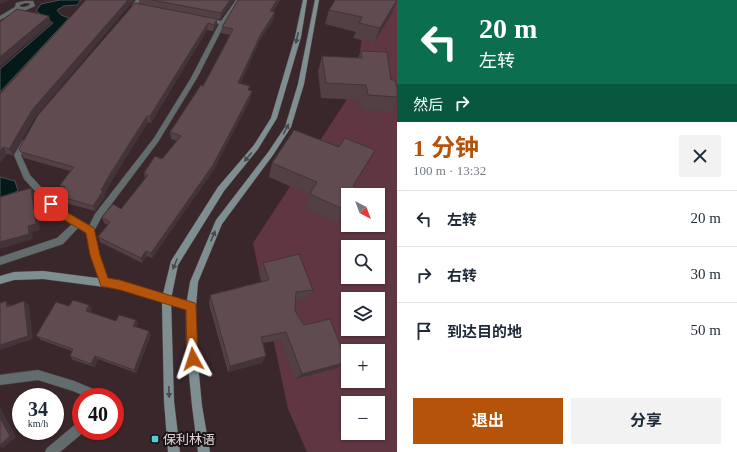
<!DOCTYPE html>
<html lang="zh">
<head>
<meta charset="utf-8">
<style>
  body { margin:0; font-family:"Times New Roman","Noto Sans SC",serif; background:#f2f2f3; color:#1f2937; height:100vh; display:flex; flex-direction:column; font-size:15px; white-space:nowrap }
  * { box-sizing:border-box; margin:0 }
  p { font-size:13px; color:#747a83 }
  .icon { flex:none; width:22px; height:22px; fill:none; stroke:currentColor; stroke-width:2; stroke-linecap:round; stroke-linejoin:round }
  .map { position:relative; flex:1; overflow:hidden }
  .panel { display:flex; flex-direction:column; background:#fff; width:340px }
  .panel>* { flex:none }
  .top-card { background:#0b6e4f; color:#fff; overflow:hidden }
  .needle { width:26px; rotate:139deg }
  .fabs { position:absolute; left:341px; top:188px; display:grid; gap:8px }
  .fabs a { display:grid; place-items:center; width:44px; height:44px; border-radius:0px; background:#fff; box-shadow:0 1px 3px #0004; font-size:20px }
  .speed { position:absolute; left:12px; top:388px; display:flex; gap:8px; font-size:20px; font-weight:700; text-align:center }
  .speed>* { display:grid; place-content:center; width:52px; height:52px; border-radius:50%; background:#fff; box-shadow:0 1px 3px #0004; line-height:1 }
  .speed small { font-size:10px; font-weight:400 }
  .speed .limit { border:6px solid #d22; background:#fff; color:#111 }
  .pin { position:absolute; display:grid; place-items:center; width:34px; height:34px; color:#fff; margin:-17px; border-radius:8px; box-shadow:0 2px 6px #0006 }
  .me { position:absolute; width:44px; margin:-22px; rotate:355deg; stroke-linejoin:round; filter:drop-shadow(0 0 3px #0008) }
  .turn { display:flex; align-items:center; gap:14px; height:84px; padding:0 16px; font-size:18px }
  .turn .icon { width:52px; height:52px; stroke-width:2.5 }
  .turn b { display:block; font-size:28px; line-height:34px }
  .then { display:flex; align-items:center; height:38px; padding:0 16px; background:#0003; gap:8px; font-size:15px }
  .round { display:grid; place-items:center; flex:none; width:42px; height:42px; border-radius:0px; background:#f2f2f3 }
  .summary { display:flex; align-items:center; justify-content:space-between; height:68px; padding:0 16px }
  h1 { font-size:24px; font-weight:700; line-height:30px; color:#b45309 }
  .button { display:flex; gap:8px; margin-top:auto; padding:8px 16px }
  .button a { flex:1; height:46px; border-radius:0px; background:#b45309; color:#fff; font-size:16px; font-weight:700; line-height:46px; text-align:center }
  .button a+a { background:#f2f2f3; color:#1f2937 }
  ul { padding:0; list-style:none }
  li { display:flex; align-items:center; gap:12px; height:56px; padding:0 16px; border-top:1px solid #e0e1e3 }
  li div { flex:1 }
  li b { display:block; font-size:15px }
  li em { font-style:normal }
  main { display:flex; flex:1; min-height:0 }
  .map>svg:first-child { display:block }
</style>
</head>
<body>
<main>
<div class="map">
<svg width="397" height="452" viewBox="0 0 397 452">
  <rect width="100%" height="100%" fill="#39272b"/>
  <path fill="#5f3641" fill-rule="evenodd" d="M365,0H397V452H307L288,409L253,243L355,87L365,15ZM348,195H378V225H348ZM348,247H378V277H348ZM348,299H378V329H348ZM348,351H378V381H348ZM348,403H378V433H348Z"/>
  <path fill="#05191a" stroke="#475153" d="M60,0H81L77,5L64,6L57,10L61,15L69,18L0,92V69L53,23L36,11L41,4Z
    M0,177L15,181L18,191L0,198Z"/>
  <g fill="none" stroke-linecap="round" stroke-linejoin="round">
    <g stroke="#544347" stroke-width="1">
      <path id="street" d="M136,0H140L137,5L143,6V8L132,7V6Z
        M236,0H240L225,23L197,78L158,142L101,218L94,231L99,255L108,282L107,285L104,286L101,285L91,255L86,233L78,228L63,244L0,265V257L57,238L72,224L57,215L24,179L14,155L23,140H27L28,142L21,155L30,175L63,211L89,226L95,214L154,138L191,78L219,24L214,22L217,20L221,21Z
        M25,1H33L35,6L26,10H18L0,20V16L15,7L16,3ZM25,3H29L30,5L25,7H20V5Z
        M166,295L194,303L196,306L194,309L191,310L163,302L161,299L163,296Z
        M38,370L74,381L103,393L104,397H87L73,391L38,380L0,385V375Z
        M81,422V431H85L60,452H45L47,448L77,423Z"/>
    </g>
    <g stroke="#544347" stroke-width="1">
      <path id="secondary" d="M303,0H307L301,37L277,118L258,149L224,191L178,265L171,299L174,401L180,452H168L164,401L162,302L120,289L43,279L14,280L0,284V276L14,272L43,271L120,281L163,294L171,261L218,187L254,145L271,118L295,37Z
        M315,0H319L304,84L291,127L273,155L222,224L198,282L196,306V343L202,406L210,452H198L192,406L186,343V306L190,282L216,220L269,151L285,127L298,84Z"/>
    </g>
    <use href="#street" fill="#626c6d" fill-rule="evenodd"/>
    <use href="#secondary" fill="#7f8f91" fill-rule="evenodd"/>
  </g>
  <path fill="#524045" d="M86,0H134L35,117L13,155L7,154L0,163V94Z
    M139,0H234L220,19H217V25L213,31L207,30L151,123L148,122L112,180L104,195L105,197L95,211L62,202L59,196L63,190L60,185L70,171L24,158L21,152L139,4Z
    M238,0H280L273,12L274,19L260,40L240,84L249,91L251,98L213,171L152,258L147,256L142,263L100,242L98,237L108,225L104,223L102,217L121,209L145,179L144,173L162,159L177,141L171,139L170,132L203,86L230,35L221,33L222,27Z
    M329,10L391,15L374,43L353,38L356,32L325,24Z
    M361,51L391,80L397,88V100L391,112L362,110L360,100L321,98L318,71L322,56L358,58Z
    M272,163L367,164L354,186L348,205L337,223L304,208L310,195L269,177Z
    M263,263L313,290L306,300L296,301L295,311L304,325L337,368L295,379L281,340L263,343L266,356L262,363L228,372L209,304L210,295L262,282L259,274Z
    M69,306L92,309L90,312L116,321L136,320L138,323L136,327L151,335L136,373L98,359L95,367L73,360L70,356L72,351L41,340L36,336Z"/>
  <path fill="#423438" d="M0,0H10L0,4Z
    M128,0H134L35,117L13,155L9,149L32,110Z
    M230,0H234L220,19L221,13Z
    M277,0H280L269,18L270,11Z
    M397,0L391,15L374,43L380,28Z
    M275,12L274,19L260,40L238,90V83L261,34Z
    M49,16L51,23L0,66V57Z
    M217,19V25L213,31L214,25Z
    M208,23L207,30L151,123L150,116Z
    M252,91L251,98L213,171L152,258L151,253Z
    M147,116L148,122L112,180L104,195L105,197L95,211L93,206L101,190Z
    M3,147L7,154L0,163V152Z
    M375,150L367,164L348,195L353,186Z
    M31,188L35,194L40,230L32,232L33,239L0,249V242L28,226Z
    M146,251L147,256L142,263L141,258Z
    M6,301L11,305L12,311L7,307Z
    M24,301L29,305L33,339L0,350V345Z
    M89,305L92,309L89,315L86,311Z
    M136,320L138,323L135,330L133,326Z
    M149,331L151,335L136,373L134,370Z
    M95,356L98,359L95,367L91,364Z
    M266,356L262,363L228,372L230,366Z
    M347,362L337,368L295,379L302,374Z
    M0,407L16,437L3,448L0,447Z"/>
  <path fill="#5f4b50" stroke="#423438" d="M86,0H128L32,110L9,149L3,147L0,152V94Z
    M152,0H230L221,13Z
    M238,0H277L270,11L275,12L261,34L238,83L250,86L248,90L252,91L213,165L151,253L146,251L141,258L98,237L110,222L102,217L113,204L121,209L148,175L144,173L155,156L162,159L181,136L170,132L201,85L203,86L224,47L233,29L222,27Z
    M335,0H397L380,28L359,23L362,17L329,10Z
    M135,3L217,19L214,25L208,23L150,116H147L110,174L101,190L103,191L93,206L59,196L65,187L60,185L74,167L21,152L19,149L38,115Z
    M17,9L49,16L0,57V22Z
    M361,51L387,52L391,80H395L397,88V97L368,95L366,85L326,83L322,56L362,58Z
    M294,130L339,147L345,138L375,150L353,186L358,188L354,195H348V205L345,210L310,194L317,182L272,163Z
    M31,188L36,224L28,226L29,234L0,242V197Z
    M299,254L313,290L296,292L295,311L304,325L330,319L347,362L302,374L286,332L261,337L266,356L230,366L210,295L269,280L263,263Z
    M73,300L89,305L86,311L116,321L119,315L136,320L133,326L149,331L134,370L95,356L91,364L70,356L73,349L36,336L56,302L69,306Z
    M6,301L7,307L24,301L28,336L0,345V303Z
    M0,418L10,436L0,445Z"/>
  <defs><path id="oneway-solid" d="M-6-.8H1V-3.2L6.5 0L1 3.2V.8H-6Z"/></defs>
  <g fill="#474a4c">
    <use href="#oneway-solid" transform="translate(297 38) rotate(103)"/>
    <use href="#oneway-solid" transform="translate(286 129) rotate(-63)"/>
    <use href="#oneway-solid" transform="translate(248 157) rotate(130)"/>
    <use href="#oneway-solid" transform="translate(213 236) rotate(-67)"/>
    <use href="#oneway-solid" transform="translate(175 264) rotate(112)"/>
    <use href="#oneway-solid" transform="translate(169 392) rotate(88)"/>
  </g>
  <path fill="#b45309" stroke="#753606" d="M51,200L54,201L63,210L94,228L100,255L108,278L120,280L195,303L196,306L198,359L197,363L193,364L189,363L187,359L186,310L120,290L101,286L90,255L86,233L56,215L47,204Z"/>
  <rect fill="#52ccd5" stroke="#1a1214" stroke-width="1.5" x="151" y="435" width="8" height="8" rx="2"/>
  <g text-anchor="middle" stroke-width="4" stroke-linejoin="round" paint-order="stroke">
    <g font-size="13" fill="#e0d4d7" stroke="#1a1214" text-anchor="start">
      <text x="163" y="444">保利林语</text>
    </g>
  </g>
</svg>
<div class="fabs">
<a><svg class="needle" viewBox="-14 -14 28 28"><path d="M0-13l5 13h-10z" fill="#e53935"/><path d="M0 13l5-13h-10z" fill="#747a83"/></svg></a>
<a><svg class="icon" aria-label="search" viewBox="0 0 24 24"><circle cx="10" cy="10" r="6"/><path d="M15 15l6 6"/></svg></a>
<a><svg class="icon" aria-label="layers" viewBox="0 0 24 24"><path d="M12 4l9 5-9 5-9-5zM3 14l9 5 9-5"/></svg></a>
<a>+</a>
<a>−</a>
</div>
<div class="speed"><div>34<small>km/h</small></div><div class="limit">40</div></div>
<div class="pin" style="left:51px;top:204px;background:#d93025"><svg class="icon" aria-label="arrive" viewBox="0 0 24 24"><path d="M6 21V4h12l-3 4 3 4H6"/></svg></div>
<svg class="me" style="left:193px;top:359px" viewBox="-20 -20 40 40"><path d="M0-17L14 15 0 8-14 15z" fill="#b45309" stroke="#fff" stroke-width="4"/></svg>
</div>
<section class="panel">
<div class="top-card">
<div class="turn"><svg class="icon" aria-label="left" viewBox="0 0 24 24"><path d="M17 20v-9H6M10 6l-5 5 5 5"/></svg><div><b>20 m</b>左转</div></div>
<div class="then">然后<svg class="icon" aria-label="right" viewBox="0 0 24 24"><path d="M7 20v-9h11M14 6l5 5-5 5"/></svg></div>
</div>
<div class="summary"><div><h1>1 分钟</h1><p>100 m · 13:32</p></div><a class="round"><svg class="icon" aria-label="close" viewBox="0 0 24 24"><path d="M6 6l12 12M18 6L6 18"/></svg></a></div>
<ul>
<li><svg class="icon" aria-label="left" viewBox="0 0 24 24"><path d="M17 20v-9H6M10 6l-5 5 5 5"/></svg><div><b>左转</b></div><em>20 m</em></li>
<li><svg class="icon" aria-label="right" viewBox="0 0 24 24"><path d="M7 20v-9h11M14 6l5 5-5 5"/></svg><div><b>右转</b></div><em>30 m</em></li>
<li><svg class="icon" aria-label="arrive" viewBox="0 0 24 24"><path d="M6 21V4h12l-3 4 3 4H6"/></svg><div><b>到达目的地</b></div><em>50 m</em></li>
</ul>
<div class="button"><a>退出</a><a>分享</a></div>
</section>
</main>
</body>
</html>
